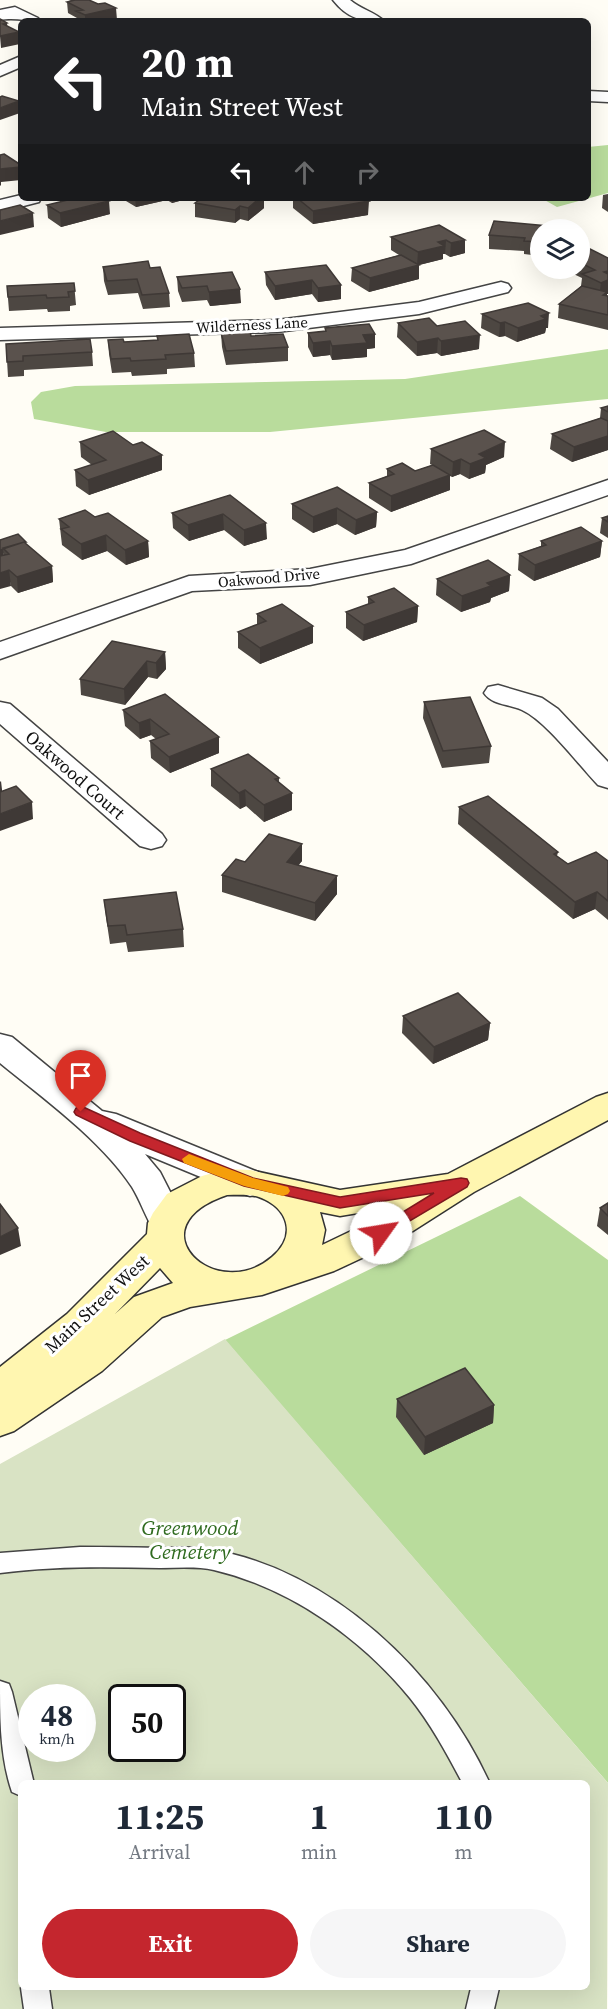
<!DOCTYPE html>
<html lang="en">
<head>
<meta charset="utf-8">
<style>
  body { margin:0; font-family:"Source Serif 4",serif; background:#f6f6f7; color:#1f2937; height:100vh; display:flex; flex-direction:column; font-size:22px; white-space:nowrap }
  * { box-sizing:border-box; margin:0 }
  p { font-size:20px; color:#747a83 }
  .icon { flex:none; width:33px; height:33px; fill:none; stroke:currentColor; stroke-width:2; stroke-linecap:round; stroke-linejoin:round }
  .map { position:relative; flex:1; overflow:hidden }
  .side { position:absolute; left:18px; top:1780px; width:572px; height:210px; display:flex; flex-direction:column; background:#fff; border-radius:9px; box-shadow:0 6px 24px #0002 }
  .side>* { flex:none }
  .banner { position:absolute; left:18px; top:18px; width:573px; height:183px; border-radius:9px; box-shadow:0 6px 24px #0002; background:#202124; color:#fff; overflow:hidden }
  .fabs { position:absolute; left:530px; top:219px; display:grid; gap:12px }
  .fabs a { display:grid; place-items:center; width:60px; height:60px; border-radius:50%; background:#fff; box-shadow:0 6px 24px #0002; font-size:30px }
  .speed { position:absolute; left:18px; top:1684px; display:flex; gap:12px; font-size:30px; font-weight:700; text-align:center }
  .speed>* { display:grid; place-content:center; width:78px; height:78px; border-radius:50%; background:#fff; box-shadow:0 6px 24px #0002; line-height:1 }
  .speed small { font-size:15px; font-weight:400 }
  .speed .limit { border:3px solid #111; border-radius:9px; background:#fff; color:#111 }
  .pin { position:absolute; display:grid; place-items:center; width:51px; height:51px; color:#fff; margin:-62px -26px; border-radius:50% 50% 50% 0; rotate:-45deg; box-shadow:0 0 6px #0007 }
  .pin .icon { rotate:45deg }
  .me { position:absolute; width:66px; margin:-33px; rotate:58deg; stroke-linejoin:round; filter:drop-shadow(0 0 4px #0008) }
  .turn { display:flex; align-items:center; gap:21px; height:126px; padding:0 24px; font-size:27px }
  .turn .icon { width:78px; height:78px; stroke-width:2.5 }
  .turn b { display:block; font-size:42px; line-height:51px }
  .lanes { display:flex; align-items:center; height:57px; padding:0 24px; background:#0003; justify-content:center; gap:30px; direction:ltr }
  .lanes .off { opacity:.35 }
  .eta { display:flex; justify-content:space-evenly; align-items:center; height:102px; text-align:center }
  .eta b { font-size:36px; font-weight:700; line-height:42px }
  .primary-button { display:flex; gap:12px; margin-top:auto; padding:12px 24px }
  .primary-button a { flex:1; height:69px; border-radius:36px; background:#c4262e; color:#fff; font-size:24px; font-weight:700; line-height:69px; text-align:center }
  .primary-button a+a { background:#f6f6f7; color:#1f2937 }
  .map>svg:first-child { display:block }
</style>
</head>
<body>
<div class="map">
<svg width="608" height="2009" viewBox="0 0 608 2009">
  <rect width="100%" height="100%" fill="#fffdf5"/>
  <path fill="#b9dc9c" d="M608,145V193L557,207L541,198H588V147Z
    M608,349V399L270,432H106L34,419L31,402L41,392L75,386L405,379Z
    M520,1196L608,1260V1783L225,1340Z"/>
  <path fill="#d9e3c4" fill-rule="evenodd" d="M225,1339L608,1783L607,2009H0V1464ZM32,1698H82V1749H32ZM122,1698H172V1749H122ZM21,1784H586V1988H21Z"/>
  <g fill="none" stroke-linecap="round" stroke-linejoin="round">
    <g stroke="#444" stroke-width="3">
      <path id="service" d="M80,1547C106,1547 132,1547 158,1548C175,1548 191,1546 208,1549C330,1568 441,1674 490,1784H463C447,1754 431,1724 410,1698C361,1638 290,1588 214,1570C196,1566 178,1568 160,1568C106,1567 53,1566 0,1573V1553Z
        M0,1681L9,1684L12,1692L34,1784H21V1796L12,1792C0,1757 0,1718 0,1681Z
        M21,1988H49L52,2009H24Z
        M471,1988H499L494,2009H466Z"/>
    </g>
    <g stroke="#444" stroke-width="3">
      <path id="minor" d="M333,0H350C360,9 375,12 384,21C361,21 348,19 333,0Z
        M15,7L38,18L40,21C25,21 14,17 0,20V10Z
        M21,56V67L0,76V65Z
        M588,91L608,92V102L588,101Z
        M21,195V198H41L39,202L0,212V200Z
        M501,282L508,284L511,288L508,292L419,314L277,332L0,340V328L277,320L419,302Z
        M608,480V495L411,564L310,585L192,591L0,659V642L189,576L310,569L405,550Z
        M498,685L542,698L558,709L608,762V788L598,785C578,764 546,721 522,710C509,704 492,705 484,693L488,687Z
        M0,702L10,704L162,834L166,840L162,846L151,849L140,846L0,724Z"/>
    </g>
    <g stroke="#444" stroke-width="3">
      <path id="tertiary" d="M0,1034L12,1037L102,1111L116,1114L263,1174L268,1183L263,1192L250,1196L237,1192L145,1154L160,1172L184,1219L179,1229L166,1232L153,1229C145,1215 140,1200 132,1187C101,1140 43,1098 0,1063Z"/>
    </g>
    <g stroke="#333" stroke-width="3">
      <path id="secondary" d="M608,1093V1120L474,1192L394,1243L334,1271L262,1295L190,1307L162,1317L102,1371L14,1431L0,1436V1367L67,1314L147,1234L148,1223L153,1213L167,1194L202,1176L227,1169L250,1170L340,1190L448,1174L596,1097ZM227,1195C237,1195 250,1194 259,1197C289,1208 297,1236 272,1257C216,1305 132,1227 227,1195ZM394,1207L368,1223L322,1245L325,1230L320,1212L340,1216ZM160,1268L173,1283L134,1297L115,1314Z"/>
    </g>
    <use href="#service" fill="#fff" fill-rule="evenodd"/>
    <use href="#minor" fill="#fff" fill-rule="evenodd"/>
    <use href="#tertiary" fill="#fff" fill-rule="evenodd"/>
    <use href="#secondary" fill="#fff6b0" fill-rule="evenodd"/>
  </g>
  <path fill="#4d4742" d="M69,0H89L117,20L111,21H77V18L68,13L67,2L71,1Z
    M21,90V104L20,103L19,91Z
    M608,194V212L602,208L603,195Z
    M121,198H183V200L172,203L167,200L136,207Z
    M202,198L264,208L248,221L240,219L235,223L195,217V203Z
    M293,198H364L368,215L313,224L293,208Z
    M47,205L110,214L61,227L48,218Z
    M439,225L465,253L450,257L445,254H443V259L419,265V279L369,292L351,281L352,268L399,255L391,250V237Z
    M540,230V256L524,254V251L489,249V235Z
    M579,252L608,258V294H607V296H608V330L558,318L559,304L581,286L582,278L565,270V268H579Z
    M103,267L150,268L169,293L170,307L143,309L138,293L108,295L104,281Z
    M232,272L241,303L210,306L207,300L182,302L178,291L177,277Z
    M265,272L341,285V299L318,302L312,294L275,300L266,285Z
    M74,283L76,305L70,306V311L48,312L47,309L9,311L7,286Z
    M482,314L548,328H546L545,333L517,342L505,336L499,337L481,328Z
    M398,323L437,326L479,349L441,356L437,353L417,356L397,337Z
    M325,328L375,334V348L367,349V357L332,360L330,355L313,357L308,347V333L325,331Z
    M221,333L251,336L288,347V361L226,365L222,347Z
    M157,336L194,353L195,367L167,369V374L132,376L131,372L112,373L109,354L108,340L124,342L157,340Z
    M6,344L92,352L93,366L24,370V376L8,377Z
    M608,406V450L572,462L550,449L552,434L600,418L601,408Z
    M80,442L133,445L162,455V470L89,495L76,486L75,470L92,465L81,457Z
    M431,449L504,457L486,465L485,473L469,479L460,474L452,477L450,476V490L391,512L369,498V483L387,476V469L415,471L432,465L430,464Z
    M230,495L267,539L244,546L224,530L189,541L173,528L172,513Z
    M292,504L377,512L376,527L355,535L337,524L313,533L292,519Z
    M608,516V538L600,533L602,518Z
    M95,517L148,541L149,557L126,565L107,551L82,560L62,545L59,519Z
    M0,540L26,544L52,566L53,582L18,593L11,586Z
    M541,541H602L600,557L534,581L518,570L519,554L541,546Z
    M510,575L509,591L491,598L490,602L461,612L436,595L437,579Z
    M368,597L418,606L417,622L363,641L346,628V612L368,604Z
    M257,614L313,626V643L260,664L238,648V632L257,624Z
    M165,652L166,669L157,679L148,677L125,705L81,695L80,679Z
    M165,694L219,753L170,773L151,758L150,741L156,739L151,735L140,739L125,726L123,710Z
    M424,702L491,746L489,763L442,768L423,718Z
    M211,769L279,778V783L292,810L264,822L246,806L240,809L211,786Z
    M459,807L558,852L557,856L568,864L608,861V920L595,909L573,919L458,824Z
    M302,861L298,865L337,894L315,921L222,892V875L245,862Z
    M104,900L183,929L184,947L128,952L126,942L110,944L106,917Z
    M403,1016L490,1023L488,1040L433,1064L402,1033Z
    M608,1203V1235L597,1226L600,1208Z
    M397,1399L494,1405L493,1423L424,1455L396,1417Z"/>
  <path fill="#3f3936" d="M116,8L117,20L111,21H85V15Z
    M7,23L8,34L19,32L20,44L1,48L0,36L3,24Z
    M19,101L20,113L0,120V108Z
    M21,167V180L1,182V185L0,186V169Z
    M135,198H166L167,200L136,207Z
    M171,198H183V200L172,203Z
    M260,198H264V208L248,221V208Z
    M109,201L110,214L61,227L60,213Z
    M369,201L368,215L313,224V211Z
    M240,206V219L235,223V210Z
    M33,213L34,227L0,235V221Z
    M446,240L445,254H443V259L419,265V279L369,292L370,278L417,266L418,252L438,242Z
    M465,240V253L450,257L451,243Z
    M608,271V294H607L606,306L599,297L601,283L604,272Z
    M312,280V294L275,300V286Z
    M341,285V299L318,302V288Z
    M240,289L241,303L210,306L209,292Z
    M549,313L548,328H546L545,333L517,342L518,328L541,316Z
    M505,322V336L499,337L500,323Z
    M375,334V348L367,349V357L332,360V346L363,335Z
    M480,335L479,349L441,356V341Z
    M438,338L437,353L417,356V342Z
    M330,341V355L313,357V343Z
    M608,436V450L572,462L574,447Z
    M505,442L504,457L486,465L485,473L469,479L470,464L479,454Z
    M162,455V470L89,495L88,480Z
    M461,459L460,474L452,477L453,462Z
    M450,475V490L391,512V496Z
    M337,508V524L313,533V517Z
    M377,512L376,527L355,535L356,520Z
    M223,514L224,530L189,541L188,525Z
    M266,523L267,539L244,546V530Z
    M106,535L107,551L82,560L81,544Z
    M148,541L149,557L126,565L125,550Z
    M602,541L600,557L534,581L535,565Z
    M3,549L4,557L0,558V550Z
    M52,566L53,582L18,593L17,577Z
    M9,570L11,586L0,589V573Z
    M510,575L509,591L491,598L490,602L461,612L462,596L487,583Z
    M418,606L417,622L363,641L364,625Z
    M313,626V643L260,664V648Z
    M165,652L166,669L157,679L156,663Z
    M147,661L148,677L125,705L124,689Z
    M150,719L151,735L140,739L139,723Z
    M219,737V753L170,773L169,757Z
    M1,781L3,798L0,799V782Z
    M245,790L246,806L240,809L239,793Z
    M292,793V810L264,822V805Z
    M32,802L33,819L0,831V814Z
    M302,844V861L287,879V862Z
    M337,876V894L315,921V903Z
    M597,892L595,909L573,919L575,902Z
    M490,1023L488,1040L433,1064L434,1047Z
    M18,1228L21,1246L0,1255V1237Z
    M494,1405L493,1423L424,1455L425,1437Z"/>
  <path fill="#5a524d" stroke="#3f3936" stroke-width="1.5" d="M75,0H89L98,4L105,3L116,8L85,15L76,11L83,10L67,2Z
    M0,19L7,23L3,24L19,32L0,36Z
    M2,96L19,101L0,108V97Z
    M4,154L21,165V167L0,169V155Z
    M76,198H104L109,201L60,213L47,205Z
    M202,198H260L248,208L240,206L235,210L195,203Z
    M297,198H364L369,201L313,211Z
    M20,205L33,213L0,221V210Z
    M494,221L548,226L546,230H540V242L524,241L525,238L489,235Z
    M439,225L465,240L451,243L446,240L438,242L444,246L418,252L391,237Z
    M590,249L608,258V271L604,272L608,274V280L601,283L582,274L595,270L579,262V252Z
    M401,255L419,265L370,278L352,268Z
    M148,261L150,268L160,267L169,293L142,295L137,279L107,281L103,267Z
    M326,265L341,285L318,288L312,280L275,286L265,272Z
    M232,272L240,289L209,292L207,286L182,288L177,277Z
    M74,283L75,291L68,292L69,297L47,298L46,295L8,297L7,286Z
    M582,286L607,292L603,295L608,296V315L559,304Z
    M528,303L549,313L541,316L546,319L518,328L505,322L500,323L482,314Z
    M429,318L437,326L465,321L480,335L441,341L438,338L417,342L398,323Z
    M369,324L375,334L363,335L367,343L332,346L330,341L313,343L308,333L326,331L325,328Z
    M250,331L251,336L283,334L288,347L226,351L221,333Z
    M189,334L194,353L165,355L166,359L131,361L130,358L111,359L108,340L123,339L124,342L158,340L157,336Z
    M90,339L92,352L23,356V361L7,362L6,344Z
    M608,406V412L601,408Z
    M601,418L608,421V436L574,447L552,434Z
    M484,430L505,442L479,454L486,458L470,464L461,459L453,462L431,449Z
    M113,431L133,445L142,442L162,455L88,480L75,470L106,460L80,442Z
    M402,463L415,471L433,465L450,475L391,496L369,483L394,474L387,469Z
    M337,487L377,512L356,520L337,508L313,517L292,504Z
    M230,495L266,523L244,530L223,514L188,525L172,513Z
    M85,510L95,517L108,513L148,541L125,550L106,535L81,544L61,529L69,527L59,519Z
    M608,516V522L602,518Z
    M581,527L602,541L535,565L519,554L546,545L541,541Z
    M18,534L26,542H24L0,550V540Z
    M24,542L52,566L17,577L9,570L0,573V556L9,554L3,548Z
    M488,560L510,575L487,583L491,586L462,596L437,579Z
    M394,588L418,606L364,625L346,612L374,602L368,597Z
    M282,604L313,626L260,648L238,632L266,621L257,614Z
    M112,641L165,652L156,663L147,661L124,689L80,679Z
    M165,694L219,737L169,757L150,741L169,734L150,719L139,723L123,710Z
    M470,697L491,746L443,751L424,702Z
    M248,754L279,778L275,779L292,793L264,805L245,790L239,793L211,769Z
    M16,786L32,802L0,814V792Z
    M488,796L558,852L554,854L568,864L596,852L608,861V901L597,892L575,902L459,807Z
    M269,834L302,844L287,862L337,876L315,903L222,875L236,859L245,862Z
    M176,892L183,929L127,935L125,925L108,926L104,900Z
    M458,993L490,1023L434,1047L403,1016Z
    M608,1203V1216L600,1208Z
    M0,1204L18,1228L0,1237Z
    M465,1368L494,1405L425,1437L397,1399Z"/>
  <path fill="#c4262e" stroke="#7f191e" stroke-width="1.5" d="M81,1106L140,1133L253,1178L340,1197L461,1178L467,1179L469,1183L467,1187L381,1238L375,1237L373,1233L375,1229L434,1193L340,1208L244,1186L130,1141L76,1115L74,1112L76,1108Z"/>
  <path fill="#f59e0b" d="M189,1154L253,1178L288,1187L290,1191L288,1194L283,1196L244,1186L184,1163L182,1159Z"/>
  <g text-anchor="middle" stroke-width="6" stroke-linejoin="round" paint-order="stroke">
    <g font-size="15" fill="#111" stroke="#fff">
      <text transform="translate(252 325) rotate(-3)" y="5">Wilderness Lane</text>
      <text transform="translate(269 578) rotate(-5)" y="5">Oakwood Drive</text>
    </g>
    <g font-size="18" fill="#111" stroke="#fff">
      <text transform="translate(75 775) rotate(41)" y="6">Oakwood Court</text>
      <text transform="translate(97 1304) rotate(-43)" y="6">Main Street West</text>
    </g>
    <g font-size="21" font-style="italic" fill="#2f6b1f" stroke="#fff">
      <text x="190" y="1535">Greenwood<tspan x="190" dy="24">Cemetery</tspan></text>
    </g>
  </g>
</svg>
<div class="fabs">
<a><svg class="icon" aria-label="layers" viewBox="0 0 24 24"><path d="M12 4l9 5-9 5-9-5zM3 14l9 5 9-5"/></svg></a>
</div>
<div class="speed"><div>48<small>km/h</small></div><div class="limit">50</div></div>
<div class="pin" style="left:81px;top:1112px;background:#d93025"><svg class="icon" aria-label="arrive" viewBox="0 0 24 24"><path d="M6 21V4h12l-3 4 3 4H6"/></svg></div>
<svg class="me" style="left:381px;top:1233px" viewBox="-20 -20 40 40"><circle r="19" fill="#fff"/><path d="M0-13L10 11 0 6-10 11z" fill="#c4262e"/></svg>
<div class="banner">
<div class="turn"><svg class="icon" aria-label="left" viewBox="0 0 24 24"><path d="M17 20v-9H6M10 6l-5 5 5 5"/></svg><div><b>20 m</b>Main Street West</div></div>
<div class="lanes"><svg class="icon" aria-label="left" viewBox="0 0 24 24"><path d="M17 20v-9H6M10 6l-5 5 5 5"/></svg><svg class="icon off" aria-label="ahead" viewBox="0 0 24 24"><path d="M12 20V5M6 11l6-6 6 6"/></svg><svg class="icon off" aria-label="right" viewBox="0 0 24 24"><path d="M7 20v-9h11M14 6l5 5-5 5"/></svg></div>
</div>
<section class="side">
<div class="eta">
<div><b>11:25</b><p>Arrival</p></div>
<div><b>1</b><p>min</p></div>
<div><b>110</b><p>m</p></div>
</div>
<div class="primary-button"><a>Exit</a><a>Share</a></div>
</section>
</div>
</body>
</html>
